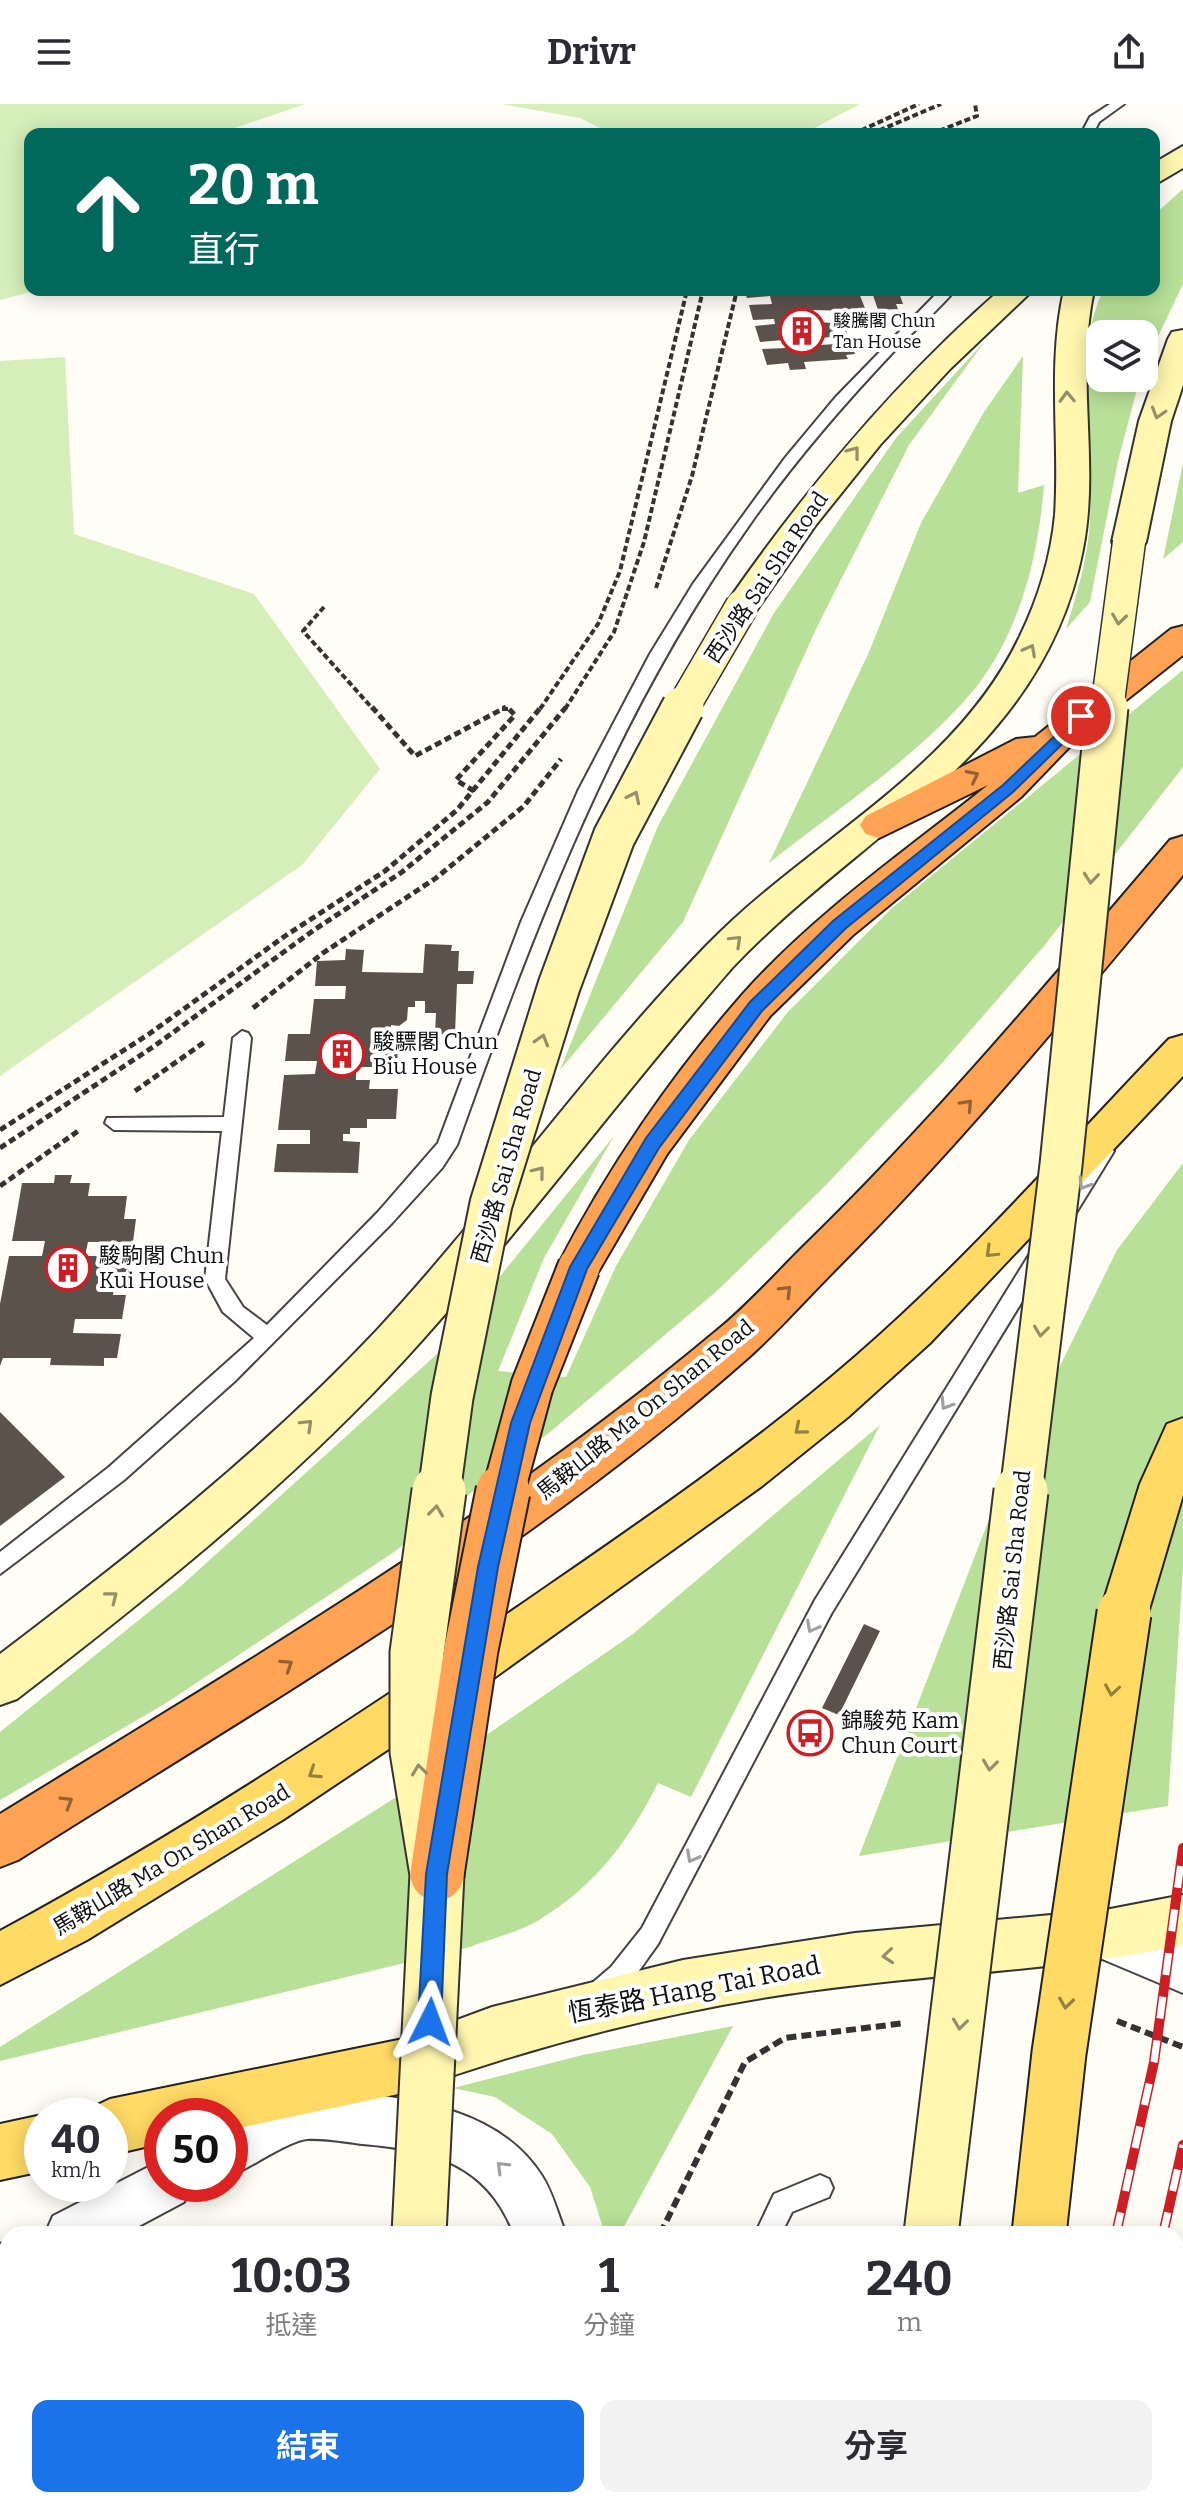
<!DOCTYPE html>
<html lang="zh-TW">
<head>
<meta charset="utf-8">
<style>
  body { margin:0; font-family:Bitter,"Noto Sans TC",serif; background:#f2f2f3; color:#2b2b33; height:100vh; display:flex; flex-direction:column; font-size:30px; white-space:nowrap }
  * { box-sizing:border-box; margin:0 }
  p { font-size:26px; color:#7c7c81 }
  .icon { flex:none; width:44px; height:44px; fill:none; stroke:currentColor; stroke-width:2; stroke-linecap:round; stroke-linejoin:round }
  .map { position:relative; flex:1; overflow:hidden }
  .side { position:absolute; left:0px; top:2122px; width:1184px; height:282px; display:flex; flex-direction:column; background:#fff; border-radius:24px 24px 0 0; box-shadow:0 4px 20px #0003 }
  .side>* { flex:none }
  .top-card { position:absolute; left:24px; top:24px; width:1136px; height:168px; border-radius:16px; box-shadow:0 4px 20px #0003; background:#00695c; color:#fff; overflow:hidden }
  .buttons { position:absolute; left:1086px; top:216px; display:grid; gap:16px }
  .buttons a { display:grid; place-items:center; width:72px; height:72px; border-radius:16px; background:#fff; box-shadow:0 4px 20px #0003; font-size:40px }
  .speed { position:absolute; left:24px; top:1994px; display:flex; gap:16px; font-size:40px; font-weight:700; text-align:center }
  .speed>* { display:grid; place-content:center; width:104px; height:104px; border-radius:50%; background:#fff; box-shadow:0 4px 20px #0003; line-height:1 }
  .speed small { font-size:20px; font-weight:400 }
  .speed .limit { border:12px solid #d22; background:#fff; color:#111 }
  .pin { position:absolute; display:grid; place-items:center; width:68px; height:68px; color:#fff; margin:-34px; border:4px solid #fff; border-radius:50%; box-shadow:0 2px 8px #0007 }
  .me { position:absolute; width:88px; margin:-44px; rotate:3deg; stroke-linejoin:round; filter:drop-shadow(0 0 6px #0008) }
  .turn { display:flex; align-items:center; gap:28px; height:168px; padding:0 32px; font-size:36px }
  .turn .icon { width:104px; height:104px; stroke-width:2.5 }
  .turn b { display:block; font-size:56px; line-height:68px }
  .eta { display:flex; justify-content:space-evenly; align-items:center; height:136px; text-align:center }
  .eta b { font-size:48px; font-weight:700; line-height:56px }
  .primary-button { display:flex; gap:16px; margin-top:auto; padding:16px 32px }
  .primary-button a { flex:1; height:92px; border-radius:16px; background:#1a73e8; color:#fff; font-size:32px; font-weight:700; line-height:92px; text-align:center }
  .primary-button a+a { background:#f2f2f3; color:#2b2b33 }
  header { display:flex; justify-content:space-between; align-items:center; height:104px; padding:0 32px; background:#fff; font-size:36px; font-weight:700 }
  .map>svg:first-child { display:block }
</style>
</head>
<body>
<header><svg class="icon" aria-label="menu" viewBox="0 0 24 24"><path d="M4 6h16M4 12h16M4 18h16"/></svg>Drivr<svg class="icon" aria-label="share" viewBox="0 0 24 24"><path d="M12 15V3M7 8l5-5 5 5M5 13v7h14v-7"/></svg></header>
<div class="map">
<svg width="1183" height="2403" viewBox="0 0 1183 2403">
  <rect width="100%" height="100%" fill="#fffdf5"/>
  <path fill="#d5eeba" d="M0,0H305L217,30H30V186H38L0,196Z
    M501,0H860L803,30H612L580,14Z
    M65,253L74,430L254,490L380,665L302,761L0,972V257Z"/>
  <path fill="#b8e098" d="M1183,85V180L1144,262V230H1100V274H1140L1118,357L1090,498L1066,525C1077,490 1088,453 1090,417C1094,337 1069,262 1103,186H1154V111Z
    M985,237L909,341L817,523L683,818L560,966L658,722L774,509L896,334Z
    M1023,252L1018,389L1044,381C1038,456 1018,537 966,595C910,658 834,707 769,759L869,548L921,419L984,308Z
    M1183,359V438L1163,455Z
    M1183,566V663L1044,842L942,959L824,1083L718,1186L550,1328L394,1448L166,1599L0,1696V1628L181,1482L437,1250L614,1032L544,1154L498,1267L566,1273L616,1162L689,1036L787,909L891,805Z
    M1183,1059V1463L1168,1702L859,1752L1005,1374L1117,1146Z
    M880,1321L691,1693L658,1679C628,1738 596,1781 539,1816C519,1828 492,1834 470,1843L0,1957V1943L398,1692L633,1530Z
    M733,1922L620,2130H605L590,2083L552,2030L495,1993L453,1984L583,1951Z"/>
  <path fill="#5b524c" d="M744,186H898L903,200H896L898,205L878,206L872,188L859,189L866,207L809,206L819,218L844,220L848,232L818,234L820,241L851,239L855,250L846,251L848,255L804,258L806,265L790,266L788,259L767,261L762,245L786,244L784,236L760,238L755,222L775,220L774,215L753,216L749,201L772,200L770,192L747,194Z
    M425,840L452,841L451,847H459L458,867H474L473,880H457L455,930H435L436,909H425V897H415V903H408L407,916L399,922L391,921L390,942H398L397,963H356V976H370L369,985H398L396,1015H367V1024H350V1030H343V1037L360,1038L358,1069L274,1068L277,1040H310V1026H278L284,971L315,970L317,957H285L288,930H310L314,895H345L346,882H315L317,857L345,856L346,845L364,846L362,868L423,869Z
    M55,1071H72L70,1079H90L88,1092H127L124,1115H136L133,1138H88L85,1152H131L128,1175H115L113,1191H126L122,1215H75L73,1229L121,1230L117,1254H104V1262L50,1261L51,1254H3L0,1262V1200L9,1152H42L45,1137H12L22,1079H54Z
    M0,1308L65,1373L0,1422Z
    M864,1520L880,1527L839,1611L822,1604Z
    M8,2262V2396H343L339,2403H0V2266Z"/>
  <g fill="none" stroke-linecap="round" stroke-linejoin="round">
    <g stroke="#444" stroke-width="4">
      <path id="lane" d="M1110,0H1124L1099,18L1093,30H1081L1090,13Z
        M940,186H955C937,208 914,226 895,246C842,302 792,360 748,423C614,612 534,825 457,1041L442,1064L392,1119L235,1277L124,1376L0,1470V1448L109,1363L254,1234L223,1208L205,1175L222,1027L114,1026L105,1019L107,1014L224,1013L233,934L242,927L248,929L251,934L225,1175L243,1203L267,1221L378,1108L438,1039L521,818L578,687L650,550L693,480L785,354L835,294Z
        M1104,1040L1114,1047L1111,1052L1071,1117H1057L1054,1112L1057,1107L1097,1042Z
        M1041,1141L1048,1143L1051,1149L1048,1155L831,1510L658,1840C642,1862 626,1890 600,1901L591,1898L588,1889L591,1880L611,1863L642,1824L815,1496L1034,1143Z
        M820,2071L829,2075L833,2084L829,2093L792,2108L781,2130H755L774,2090Z
        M559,2396H593L596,2403H562Z
        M613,2396H641L638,2403H610Z
        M748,2396H776L774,2403H746Z"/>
    </g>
    <g stroke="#444" stroke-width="4">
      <path id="street" d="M1105,1809L1183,1841V1889L1088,1849L1081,1832L1088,1815Z
        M323,1974L341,1981L343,1988C415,1994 500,2006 542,2072C553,2089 558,2111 566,2130H514C487,2059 432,2046 362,2040C345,2038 325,2034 307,2035C288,2037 250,2064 230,2072V2020Z
        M162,2056V2080H191L184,2098L124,2130H45L53,2112Z
        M8,2137V2190L0,2193V2140Z
        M434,2396H490L487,2403H432Z"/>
    </g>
    <g stroke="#333" stroke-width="4">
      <path id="secondary" d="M1183,42V64L1154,81V59Z
        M1000,186H1033L950,265L880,341L815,422L754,510L742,513L730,510L725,502L730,494C809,381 896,277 1000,186Z
        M1064,186H1094C1075,274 1100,359 1083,445C1044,649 861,727 732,864C621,991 521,1128 407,1253C290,1381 154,1489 17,1595L0,1601V1550C132,1450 263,1347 377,1226C492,1102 589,962 707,841C808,737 955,669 1020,532C1038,495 1051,453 1055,411C1060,335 1047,261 1064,186Z
        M1183,226V281L1171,317L1146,438L1141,445L1129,449L1117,445L1112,438L1139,317L1168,235L1172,228Z
        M1183,1791V1841C1075,1864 967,1868 857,1881C703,1898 549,1936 403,1989L384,1981L376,1962L384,1943L492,1903L683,1856L855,1829L1105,1806Z
        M373,2396H433V2403H373Z
        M863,2396H923L922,2403H862Z"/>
    </g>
    <g stroke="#222" stroke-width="4">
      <path id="primary" d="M1183,931V972L930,1239L848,1313L762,1382L477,1586L284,1715L87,1836L0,1881V1827C179,1730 348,1619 516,1504C632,1424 749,1345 856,1252C968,1155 1066,1042 1169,935Z
        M1183,1314V1391L1148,1509L1141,1524L1124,1531L1107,1524L1100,1509L1140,1380L1167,1320Z
        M403,1935L422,1943L430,1962L422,1981L403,1989L230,2026V2012H162V2039L110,2051V2012H87L91,2004L110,1995Z
        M42,2011V2067L0,2076V2020Z
        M976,2396H1036L1035,2403H975Z"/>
    </g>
    <g stroke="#222" stroke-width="4">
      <path id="highway" d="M1183,522V551L1076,636L1021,693L853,831L770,912L667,1050L594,1175L579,1181L564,1175L557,1163C606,1067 671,972 742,891C813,811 904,748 988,681L879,734L866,730L860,721L866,712L1016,635L1035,633L1171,525Z
        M1183,732V771C1071,906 960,1041 836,1165C807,1194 780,1225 749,1253C528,1449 267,1599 18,1756L0,1763V1710C245,1559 494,1413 715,1228C749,1201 778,1167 809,1137C938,1011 1053,873 1170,736Z"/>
    </g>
    <path stroke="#333" stroke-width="4" stroke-dasharray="6 3" stroke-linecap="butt" d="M853,30L919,0
      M871,30L941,0
      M931,30L977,12L975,0
      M656,484L692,372L737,186
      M324,503L303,527L373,605
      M502,605H509
      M540,605L598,520L620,467L687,186
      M565,605L614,528L644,438L703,186"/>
    <path stroke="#333" stroke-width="5" stroke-dasharray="7 4" stroke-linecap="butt" d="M372,603L415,652L506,603
      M474,687L456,676L515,611L507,603
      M253,904L323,849L436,774L524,702L561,655
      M135,987L206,937
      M0,1026L149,930L285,832L385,767L457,706L541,603
      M0,1044L153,943L314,826L402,768L488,698L566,603
      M0,1082L81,1025"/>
    <path stroke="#333" stroke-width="6" stroke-dasharray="10 5" stroke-linecap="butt" d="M1117,1917L1183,1943
      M660,2130L745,1958L785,1934L905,1919
      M524,2403L528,2396"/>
    <use href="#lane" fill="#fff" fill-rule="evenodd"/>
    <use href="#street" fill="#fff" fill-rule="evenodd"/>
    <use href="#secondary" fill="#fff6b0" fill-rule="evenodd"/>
    <use href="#primary" fill="#ffda65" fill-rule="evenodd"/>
    <use href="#highway" fill="#fea254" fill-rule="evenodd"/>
    <g stroke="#cd1d25" stroke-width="10">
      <path id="rail" d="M1116,2130L1154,1958L1183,1744
        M1163,2130L1183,2041
        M1031,2403L1034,2396
        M1088,2403L1090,2396"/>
    </g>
    <use href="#rail" stroke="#fff" stroke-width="7" stroke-dasharray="22" stroke-linecap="butt"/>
    <g stroke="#333" stroke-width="35" stroke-linecap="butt">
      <path id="secondary-bridge-far2" d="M682,605L742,502
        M1107,605L1129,438"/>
    </g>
    <g stroke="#333" stroke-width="45" stroke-linecap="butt">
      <path id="secondary-bridge-far1" d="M439,1389L452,1293L491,1100L559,882L614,733L683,603
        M1021,1389L1061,1061L1107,603"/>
    </g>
    <g stroke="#333" stroke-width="57" stroke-linecap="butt">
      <path id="secondary-bridge" d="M419,2130L437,1770L417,1647V1549L439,1387
        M931,2130L1021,1387"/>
    </g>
    <g stroke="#222" stroke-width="57" stroke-linecap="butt">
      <path id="primary-bridge" d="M1039,2130L1059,1949L1124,1509"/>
    </g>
    <g stroke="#222" stroke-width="45" stroke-linecap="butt">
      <path id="highway-bridge-far1" d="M503,1389L532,1282L579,1163"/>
    </g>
    <g stroke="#222" stroke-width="57" stroke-linecap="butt">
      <path id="highway-bridge" d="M437,1770L471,1545L503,1387"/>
    </g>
    <use href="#secondary-bridge-far2" stroke="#fff6b0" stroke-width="32"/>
    <use href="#secondary-bridge-far1" stroke="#fff6b0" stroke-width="41"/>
    <use href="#secondary-bridge" stroke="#fff6b0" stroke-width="53"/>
    <use href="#primary-bridge" stroke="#ffda65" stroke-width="53"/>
    <use href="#highway-bridge-far1" stroke="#fea254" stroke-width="41"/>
    <use href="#highway-bridge" stroke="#fea254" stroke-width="53"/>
  </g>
  <defs><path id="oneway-chevron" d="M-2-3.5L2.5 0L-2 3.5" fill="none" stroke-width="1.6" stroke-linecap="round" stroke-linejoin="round" transform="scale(2)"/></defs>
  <g stroke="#948f68">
    <use href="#oneway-chevron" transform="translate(1067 293) rotate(-92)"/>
    <use href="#oneway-chevron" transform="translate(1158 309) rotate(107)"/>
    <use href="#oneway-chevron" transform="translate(854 348) rotate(-52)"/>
    <use href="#oneway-chevron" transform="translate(1119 515) rotate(98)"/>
    <use href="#oneway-chevron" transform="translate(1030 546) rotate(-62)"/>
    <use href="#oneway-chevron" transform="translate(634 693) rotate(-64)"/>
    <use href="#oneway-chevron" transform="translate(1091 774) rotate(96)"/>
    <use href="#oneway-chevron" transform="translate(736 837) rotate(-44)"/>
    <use href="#oneway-chevron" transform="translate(542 936) rotate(-73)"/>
    <use href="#oneway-chevron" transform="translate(539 1068) rotate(-51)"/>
    <use href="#oneway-chevron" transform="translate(1041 1227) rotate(97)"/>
    <use href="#oneway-chevron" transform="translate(307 1321) rotate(-44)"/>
    <use href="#oneway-chevron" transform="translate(436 1407) rotate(-83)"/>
    <use href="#oneway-chevron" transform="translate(112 1493) rotate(-38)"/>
    <use href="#oneway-chevron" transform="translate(990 1661) rotate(97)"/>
    <use href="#oneway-chevron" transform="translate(419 1666) rotate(-97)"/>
    <use href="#oneway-chevron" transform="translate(888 1852) rotate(175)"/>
    <use href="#oneway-chevron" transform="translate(960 1920) rotate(97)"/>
  </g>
  <g stroke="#936136">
    <use href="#oneway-chevron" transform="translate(973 672) rotate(-27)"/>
    <use href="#oneway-chevron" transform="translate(967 1001) rotate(-47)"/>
    <use href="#oneway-chevron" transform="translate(786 1187) rotate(-45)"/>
    <use href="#oneway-chevron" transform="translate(287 1561) rotate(-33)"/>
    <use href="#oneway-chevron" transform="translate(67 1698) rotate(-31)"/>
  </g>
  <g stroke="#a0a0a0">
    <use href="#oneway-chevron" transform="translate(1084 1080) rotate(122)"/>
    <use href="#oneway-chevron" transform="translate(946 1300) rotate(122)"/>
    <use href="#oneway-chevron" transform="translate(812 1523) rotate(118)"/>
    <use href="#oneway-chevron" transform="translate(692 1753) rotate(118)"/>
    <use href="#oneway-chevron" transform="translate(502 2063) rotate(-135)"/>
  </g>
  <g stroke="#94803f">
    <use href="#oneway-chevron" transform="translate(991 1148) rotate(136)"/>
    <use href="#oneway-chevron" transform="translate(800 1325) rotate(140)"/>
    <use href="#oneway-chevron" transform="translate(1112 1586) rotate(99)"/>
    <use href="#oneway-chevron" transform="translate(314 1669) rotate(147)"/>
    <use href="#oneway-chevron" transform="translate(1066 1899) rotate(98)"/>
  </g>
  <path fill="#1a73e8" stroke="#114b97" stroke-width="2" d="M1081,607L1089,612L1087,616L1013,688L845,825L762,907L659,1044L587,1165L530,1319L498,1463L447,1770L441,1918L437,1926L430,1929L422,1926L418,1918L426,1770L478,1463L511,1319L570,1163L646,1034L750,898L833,817L1003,681Z"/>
  <defs>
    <g id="building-ring" transform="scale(2.3)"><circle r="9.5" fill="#fff" stroke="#cd1d25" stroke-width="1.5"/><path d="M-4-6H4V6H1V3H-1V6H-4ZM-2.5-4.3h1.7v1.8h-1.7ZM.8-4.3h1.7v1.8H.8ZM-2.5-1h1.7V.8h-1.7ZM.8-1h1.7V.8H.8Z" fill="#cd1d25"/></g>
    <g id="bus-ring" transform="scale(2.3)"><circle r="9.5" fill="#fff" stroke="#cd1d25" stroke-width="1.5"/><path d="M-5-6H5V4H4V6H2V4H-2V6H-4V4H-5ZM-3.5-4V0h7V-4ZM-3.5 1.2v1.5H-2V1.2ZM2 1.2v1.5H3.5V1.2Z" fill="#cd1d25"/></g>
  </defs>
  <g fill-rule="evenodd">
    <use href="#building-ring" x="802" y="227"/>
    <use href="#building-ring" x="342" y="950"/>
    <use href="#building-ring" x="68" y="1164"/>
    <use href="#bus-ring" x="810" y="1629"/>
  </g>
  <g text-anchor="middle" stroke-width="8" stroke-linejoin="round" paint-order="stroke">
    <g font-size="18" fill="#111" stroke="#fff" text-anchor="start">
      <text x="833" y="223">駿騰閣 Chun<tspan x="833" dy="21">Tan House</tspan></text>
    </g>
    <g font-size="22" fill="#111" stroke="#fff">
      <text transform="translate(766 473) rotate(-56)" y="8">西沙路 Sai Sha Road</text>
      <text transform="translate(506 1062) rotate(-74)" y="8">西沙路 Sai Sha Road</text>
      <text transform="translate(645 1305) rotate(-39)" y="8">馬鞍山路 Ma On Shan Road</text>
      <text transform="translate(1012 1466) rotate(-84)" y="8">西沙路 Sai Sha Road</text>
      <text transform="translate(171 1755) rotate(-31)" y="8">馬鞍山路 Ma On Shan Road</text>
    </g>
    <g font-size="22" fill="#111" stroke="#fff" text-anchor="start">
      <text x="373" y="945">駿驃閣 Chun<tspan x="373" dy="25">Biu House</tspan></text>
      <text x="99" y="1159">駿駒閣 Chun<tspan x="99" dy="25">Kui House</tspan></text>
      <text x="841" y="1624">錦駿苑 Kam<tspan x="841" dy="25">Chun Court</tspan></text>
    </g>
    <g font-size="26" fill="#111" stroke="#fff">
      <text transform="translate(694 1885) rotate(-11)" y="9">恆泰路 Hang Tai Road</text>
    </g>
  </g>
</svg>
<div class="buttons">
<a><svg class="icon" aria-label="layers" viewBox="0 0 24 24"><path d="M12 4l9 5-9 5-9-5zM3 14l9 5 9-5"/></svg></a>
</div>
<div class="speed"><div>40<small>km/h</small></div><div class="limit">50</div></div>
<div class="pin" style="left:1081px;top:612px;background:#d93025"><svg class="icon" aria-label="arrive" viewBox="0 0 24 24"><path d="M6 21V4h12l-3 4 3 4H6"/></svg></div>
<svg class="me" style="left:430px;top:1918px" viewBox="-20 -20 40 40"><path d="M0-17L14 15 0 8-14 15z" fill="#1a73e8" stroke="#fff" stroke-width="4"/></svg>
<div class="top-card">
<div class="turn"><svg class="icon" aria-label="ahead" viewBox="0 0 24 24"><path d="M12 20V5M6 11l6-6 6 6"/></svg><div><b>20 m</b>直行</div></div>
</div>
<section class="side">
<div class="eta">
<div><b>10:03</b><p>抵達</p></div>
<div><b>1</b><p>分鐘</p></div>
<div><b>240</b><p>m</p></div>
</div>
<div class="primary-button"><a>結束</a><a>分享</a></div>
</section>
</div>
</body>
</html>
